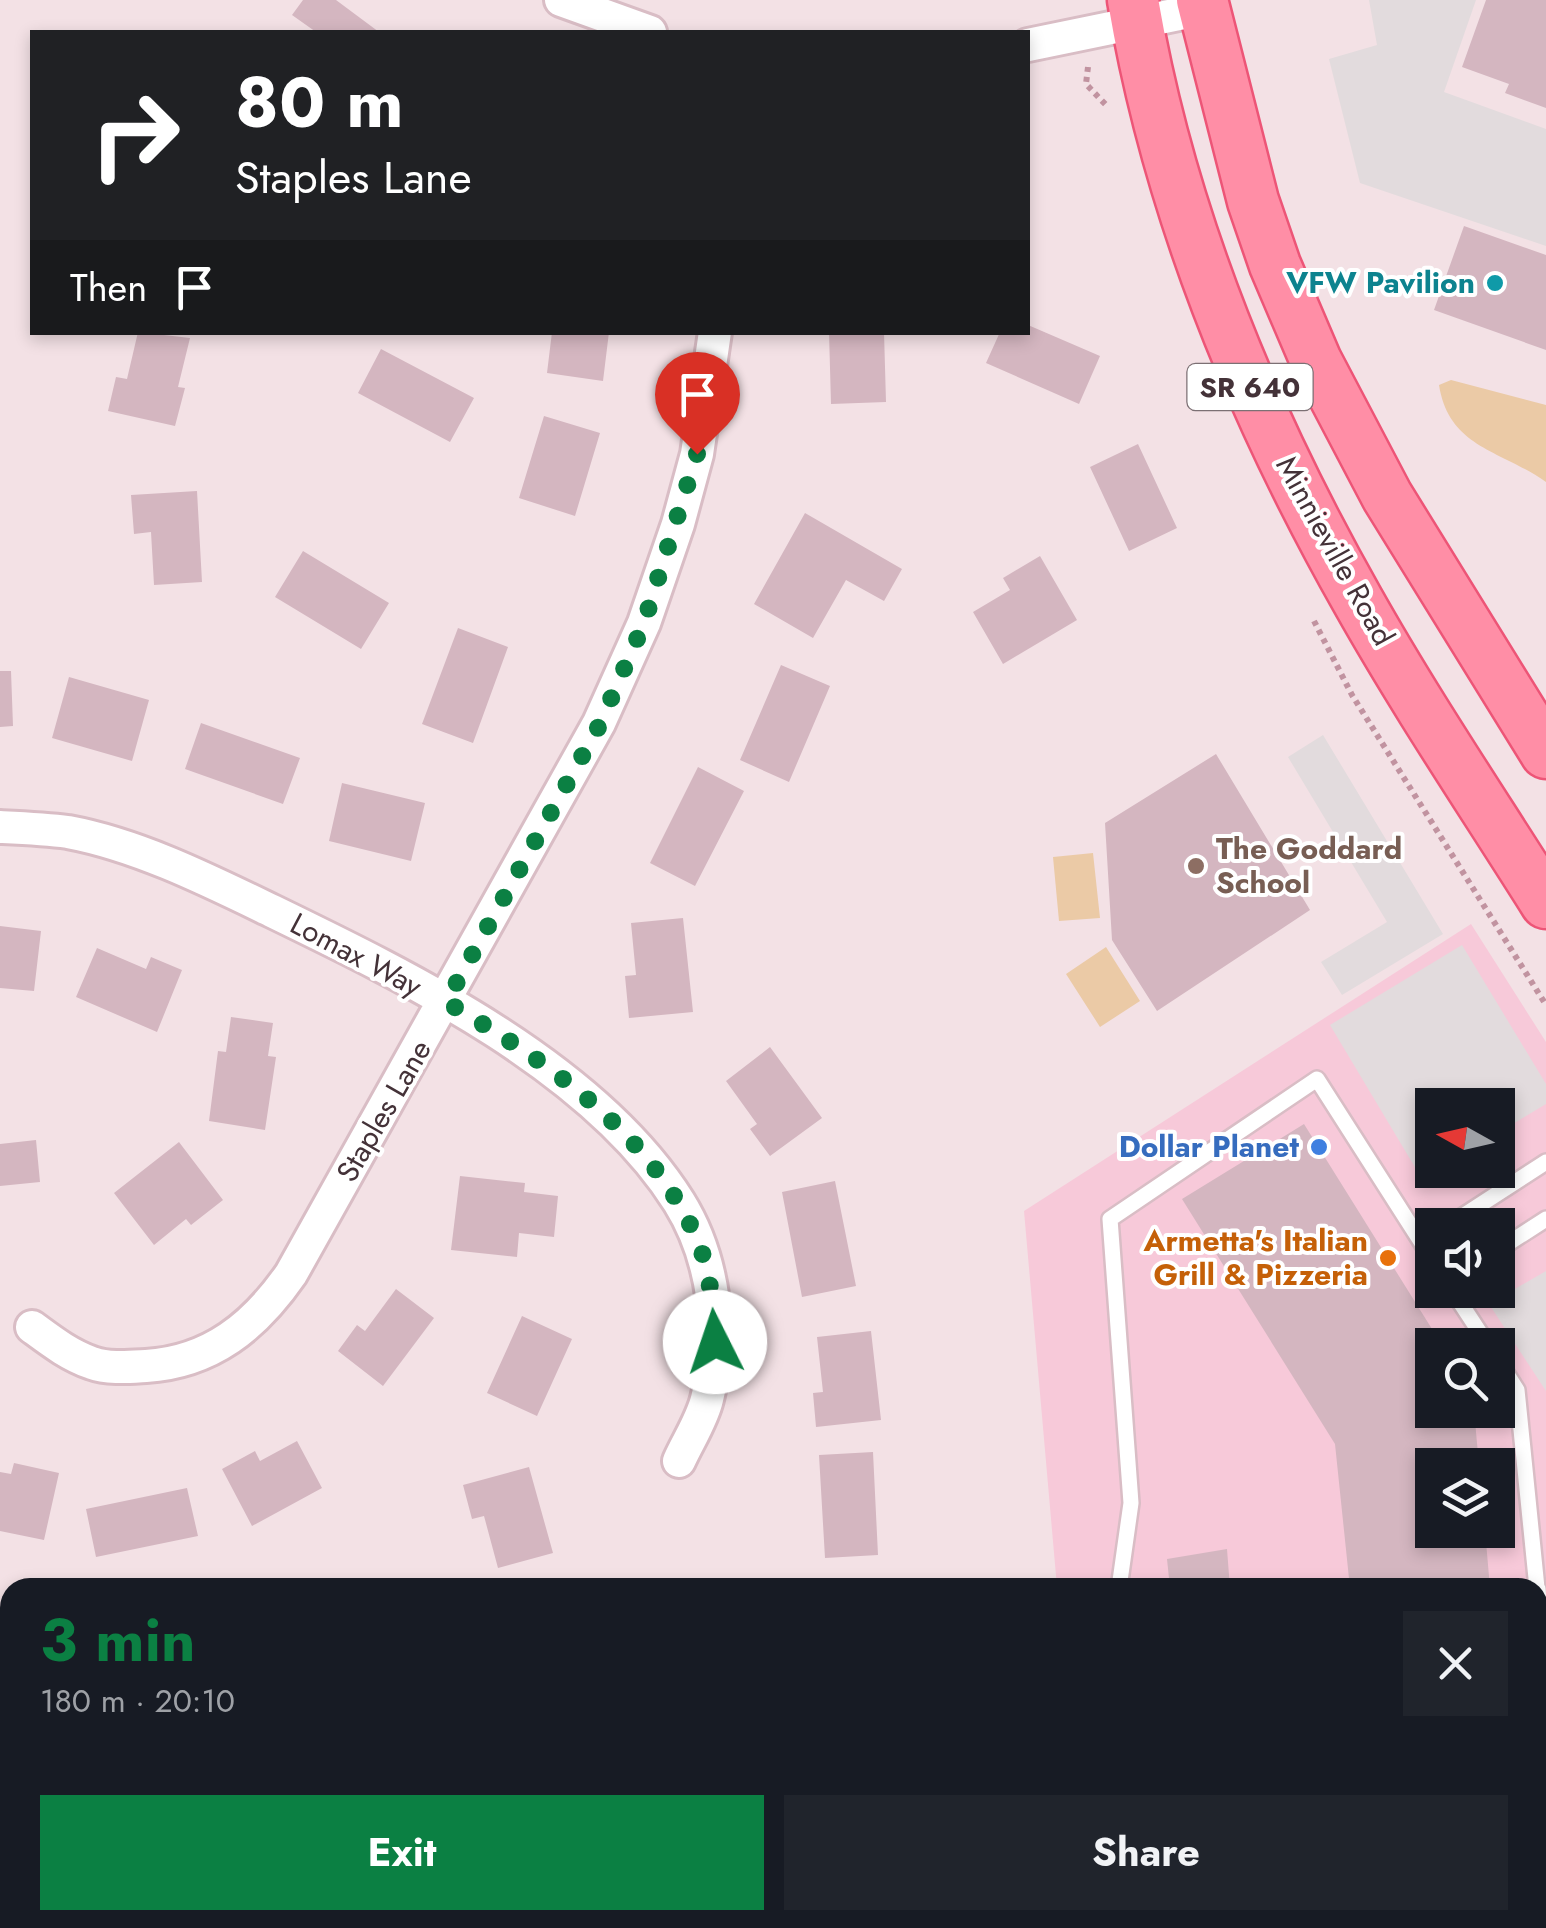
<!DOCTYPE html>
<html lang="en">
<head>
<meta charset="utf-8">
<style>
  body { margin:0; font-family:Jost,sans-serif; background:#20242c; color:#f1f3f6; height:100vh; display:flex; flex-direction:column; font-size:38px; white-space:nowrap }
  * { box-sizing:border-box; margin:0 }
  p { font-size:32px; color:#9ea1a6 }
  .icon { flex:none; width:55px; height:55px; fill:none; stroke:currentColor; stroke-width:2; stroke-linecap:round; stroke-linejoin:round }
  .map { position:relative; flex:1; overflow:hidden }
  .details { position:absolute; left:0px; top:1578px; width:1548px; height:352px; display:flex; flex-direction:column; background:#171b24; border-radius:30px 30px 0 0; box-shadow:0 5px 15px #0003 }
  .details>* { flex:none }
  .guide { position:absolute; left:30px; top:30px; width:1000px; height:305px; border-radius:0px; box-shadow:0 5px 15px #0003; background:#202124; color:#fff; overflow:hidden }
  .needle { width:65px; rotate:278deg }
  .buttons { position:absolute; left:1415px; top:1088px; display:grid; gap:20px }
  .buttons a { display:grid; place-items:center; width:100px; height:100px; border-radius:0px; background:#171b24; box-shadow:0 5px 15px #0003; font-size:50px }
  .pin { position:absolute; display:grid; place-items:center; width:85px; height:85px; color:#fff; margin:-102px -42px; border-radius:50% 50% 50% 0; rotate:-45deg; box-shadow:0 0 10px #0007 }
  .pin .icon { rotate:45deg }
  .me { position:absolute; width:110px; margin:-55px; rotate:356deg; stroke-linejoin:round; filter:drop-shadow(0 0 8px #0008) }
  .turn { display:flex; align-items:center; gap:35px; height:210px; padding:0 40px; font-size:45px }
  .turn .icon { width:130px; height:130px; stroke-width:2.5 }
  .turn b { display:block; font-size:70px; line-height:85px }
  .then { display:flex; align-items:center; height:95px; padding:0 40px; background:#0003; gap:20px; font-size:38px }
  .round { display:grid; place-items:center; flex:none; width:105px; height:105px; border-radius:0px; background:#20242c }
  .overview { display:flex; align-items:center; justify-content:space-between; height:170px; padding:0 40px }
  h1 { font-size:60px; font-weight:700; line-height:75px; color:#0b8043 }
  .cta { display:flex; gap:20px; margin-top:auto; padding:20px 40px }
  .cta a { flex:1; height:115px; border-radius:0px; background:#0b8043; color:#fff; font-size:40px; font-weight:700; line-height:115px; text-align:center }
  .cta a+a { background:#20242c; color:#f1f3f6 }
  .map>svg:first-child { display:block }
</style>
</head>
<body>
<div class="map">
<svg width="1546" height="1928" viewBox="0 0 1546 1928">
  <rect width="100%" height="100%" fill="#f3e1e5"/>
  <path fill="#f7c9d9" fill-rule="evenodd" d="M1471,924L1546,1042V1928H1087V1920H1538V1588L1057,1587L1024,1211ZM1432,1105H1498V1170H1432ZM1432,1225H1498V1290H1432ZM1432,1345H1498V1410H1432ZM1432,1465H1498V1530H1432Z"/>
  <path fill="#ebcaa6" d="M1451,380L1546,405V482C1501,450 1449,448 1439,385Z
    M1093,853L1100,918L1059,921L1053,857Z
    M1106,947L1140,1001L1100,1027L1066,974Z"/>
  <path fill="#e2dbdd" d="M1369,0H1476L1444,92L1546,129V246L1360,183L1329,59L1377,45Z
    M1323,735L1443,934L1342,995L1321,962L1387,922L1288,757Z
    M1462,945L1546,1084V1104L1498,1133V1105H1432V1170H1437L1422,1179L1330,1025Z
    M1546,1271V1391L1489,1304Z"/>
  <path fill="#d4b6c0" d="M303,0H336L379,32H316L292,15Z
    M1486,0H1546V108L1505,93L1509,84L1462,67Z
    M1464,226L1546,255V350L1434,310Z
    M1028,325L1100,356L1079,404L986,363L1000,332H1028Z
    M138,332L190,338L178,387L185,388L175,426L108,411L116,377L127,379Z
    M552,332H609L603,381L547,373Z
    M829,332H884L886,402L831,404Z
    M381,349L474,398L450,442L358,393Z
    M544,416L600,433L575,516L519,498Z
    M1138,444L1177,528L1129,551L1090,467Z
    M197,491L202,582L154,585L151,532L134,534L131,495Z
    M805,513L902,569L884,601L846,580L813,638L754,604Z
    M303,551L389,603L361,649L275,597Z
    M1040,556L1077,620L1003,664L973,612L1010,590L1003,578Z
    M458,628L508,647L473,743L422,724Z
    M781,665L830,686L789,782L740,760Z
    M0,671H11L13,726L0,727Z
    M69,677L149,700L132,761L52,738Z
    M201,723L300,758L283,804L185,769Z
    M1216,754L1310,910L1157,1011L1112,940L1105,823Z
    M698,767L744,791L695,886L650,863Z
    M342,783L425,803L411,861L329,841Z
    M683,918L693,1012L629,1018L625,976L636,975L631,923Z
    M0,926L41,931L34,991L0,988Z
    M97,948L146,969L151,957L182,970L157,1032L76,997Z
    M231,1017L273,1023L268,1056L276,1057L265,1130L209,1121L218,1051L226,1052Z
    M770,1047L822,1118L770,1156L750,1129L757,1124L726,1081Z
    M1304,1124L1442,1345H1432V1410H1474L1479,1465H1432V1530H1485L1490,1588H1350L1335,1444L1182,1199Z
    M36,1140L40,1182L0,1186V1144Z
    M179,1142L223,1200L191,1225L186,1219L154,1245L114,1193Z
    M460,1176L525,1183L524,1192L558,1196L554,1237L519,1233L517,1257L451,1250Z
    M835,1181L856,1286L802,1297L782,1192Z
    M396,1289L434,1318L383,1386L338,1351L357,1325L365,1331Z
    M522,1316L572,1339L537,1416L487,1393Z
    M871,1331L881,1420L816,1427L813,1393L823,1392L817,1337Z
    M297,1441L322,1488L252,1526L222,1469L255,1451L260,1461Z
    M873,1452L878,1555L825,1558L819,1455Z
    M14,1463L59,1473L44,1540L0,1531V1472L11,1474Z
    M529,1467L553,1553L498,1568L484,1516L472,1519L463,1485Z
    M187,1488L198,1536L96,1557L86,1509Z
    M1227,1549L1230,1588H1170L1167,1559Z
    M10,1713V1798L0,1796V1735Z
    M262,1920H306L303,1928H276L261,1924Z
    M345,1920H444L441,1928H343Z
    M487,1920H586L584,1928H484Z
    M658,1920H679L696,1928H654Z
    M1199,1920H1494V1923L1432,1928H1200Z"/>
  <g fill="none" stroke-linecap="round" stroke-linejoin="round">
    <g stroke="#d9bdc5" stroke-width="20">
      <path id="lane" d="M1449,1225L1546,1162
        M1498,1250L1546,1219
        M1452,1290L1488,1345
        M1498,1360L1517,1390L1537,1588
        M1119,1588L1131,1503L1110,1219L1317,1079L1432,1259
        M1538,1589L1546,1671
        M1144,1920V1928"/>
    </g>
    <g stroke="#d9bdc5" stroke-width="38">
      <path id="street" d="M561,0L650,32
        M1028,45L1203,9
        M0,827C22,828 46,829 68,832C138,845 208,880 272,911C410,978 595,1068 679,1202C714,1258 724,1336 707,1399C702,1420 688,1441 679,1461
        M32,1327C51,1341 69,1355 92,1363C108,1369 129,1367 146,1366C211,1362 255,1326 291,1274L599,723L644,623L678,524L697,454L715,332"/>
    </g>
    <g stroke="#ed5577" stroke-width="55">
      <path id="primary" d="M1133,0C1169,213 1252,414 1358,601C1416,704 1483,803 1546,903
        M1202,0L1253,201L1275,265L1316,361L1387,496L1546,753"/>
    </g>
    <path stroke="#c193a0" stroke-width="6" stroke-dasharray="5 5" stroke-linecap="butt" d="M1088,67L1086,84L1106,105
      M1314,621L1352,695L1546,1005"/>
    <use href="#lane" stroke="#fff" stroke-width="15"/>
    <use href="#street" stroke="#fff" stroke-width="32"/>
    <use href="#primary" stroke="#ff8ea6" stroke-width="50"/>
  </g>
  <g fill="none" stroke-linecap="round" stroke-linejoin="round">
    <path stroke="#0b8043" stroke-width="18" stroke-dasharray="0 32.4" d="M697,454L644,623L600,724L446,1002C544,1059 654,1134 699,1244C711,1275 713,1309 715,1342"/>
  </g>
  <circle fill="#0f9aa8" stroke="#fff" stroke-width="4" cx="1495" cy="283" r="10"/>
  <circle fill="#8d6e63" stroke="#fff" stroke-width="4" cx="1196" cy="866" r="10"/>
  <circle fill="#3f7fe0" stroke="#fff" stroke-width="4" cx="1319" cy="1147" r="10"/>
  <circle fill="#e8710a" stroke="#fff" stroke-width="4" cx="1388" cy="1258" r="10"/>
  <g text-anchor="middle" stroke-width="8" stroke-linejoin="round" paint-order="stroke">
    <rect fill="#fff" stroke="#7c7074" stroke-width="2.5" x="1187.5" y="364" width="125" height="46" rx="8"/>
    <g font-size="28" font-weight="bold" fill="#443238">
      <text x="1250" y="397">SR 640</text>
    </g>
    <g font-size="30" font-weight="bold" fill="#0d838f" stroke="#fff" text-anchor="end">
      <text x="1475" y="293">VFW Pavilion</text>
    </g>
    <g font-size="30" fill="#443238" stroke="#fff">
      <text transform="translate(1335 551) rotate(61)" y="10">Minnieville Road</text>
      <text transform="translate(356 955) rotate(28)" y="10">Lomax Way</text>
      <text transform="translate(384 1111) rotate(-60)" y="10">Staples Lane</text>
    </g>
    <g font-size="30" font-weight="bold" fill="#785e54" stroke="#fff" text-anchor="start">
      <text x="1216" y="859">The Goddard<tspan x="1216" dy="34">School</tspan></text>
    </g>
    <g font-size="30" font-weight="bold" fill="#366cbe" stroke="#fff" text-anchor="end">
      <text x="1299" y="1157">Dollar Planet</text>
    </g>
    <g font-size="30" font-weight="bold" fill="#c56008" stroke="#fff" text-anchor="end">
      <text x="1368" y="1251">Armetta's Italian<tspan x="1368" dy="34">Grill &amp; Pizzeria</tspan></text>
    </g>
  </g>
</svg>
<div class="buttons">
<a><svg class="needle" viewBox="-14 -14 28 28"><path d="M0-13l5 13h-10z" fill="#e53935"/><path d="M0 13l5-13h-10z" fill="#9ea1a6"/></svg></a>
<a><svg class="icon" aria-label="sound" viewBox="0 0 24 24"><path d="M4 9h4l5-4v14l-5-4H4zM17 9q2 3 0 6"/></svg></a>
<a><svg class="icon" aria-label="search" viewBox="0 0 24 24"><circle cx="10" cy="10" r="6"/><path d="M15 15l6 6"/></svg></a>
<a><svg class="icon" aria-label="layers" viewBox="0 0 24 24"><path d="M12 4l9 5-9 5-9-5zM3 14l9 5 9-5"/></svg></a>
</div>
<div class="pin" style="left:697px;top:454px;background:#d93025"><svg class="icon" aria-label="arrive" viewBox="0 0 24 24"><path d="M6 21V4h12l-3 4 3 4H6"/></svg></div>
<svg class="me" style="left:715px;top:1342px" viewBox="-20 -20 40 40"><circle r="19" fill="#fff"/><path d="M0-13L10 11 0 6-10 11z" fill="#0b8043"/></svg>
<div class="guide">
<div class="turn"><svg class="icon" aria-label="right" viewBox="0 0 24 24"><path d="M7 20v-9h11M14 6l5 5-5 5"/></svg><div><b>80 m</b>Staples Lane</div></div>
<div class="then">Then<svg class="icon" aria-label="arrive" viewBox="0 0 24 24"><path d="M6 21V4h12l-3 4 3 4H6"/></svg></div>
</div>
<section class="details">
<div class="overview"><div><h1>3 min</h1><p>180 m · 20:10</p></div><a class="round"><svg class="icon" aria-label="close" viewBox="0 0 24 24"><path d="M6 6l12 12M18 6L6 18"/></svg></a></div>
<div class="cta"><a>Exit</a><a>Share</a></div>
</section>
</div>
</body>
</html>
